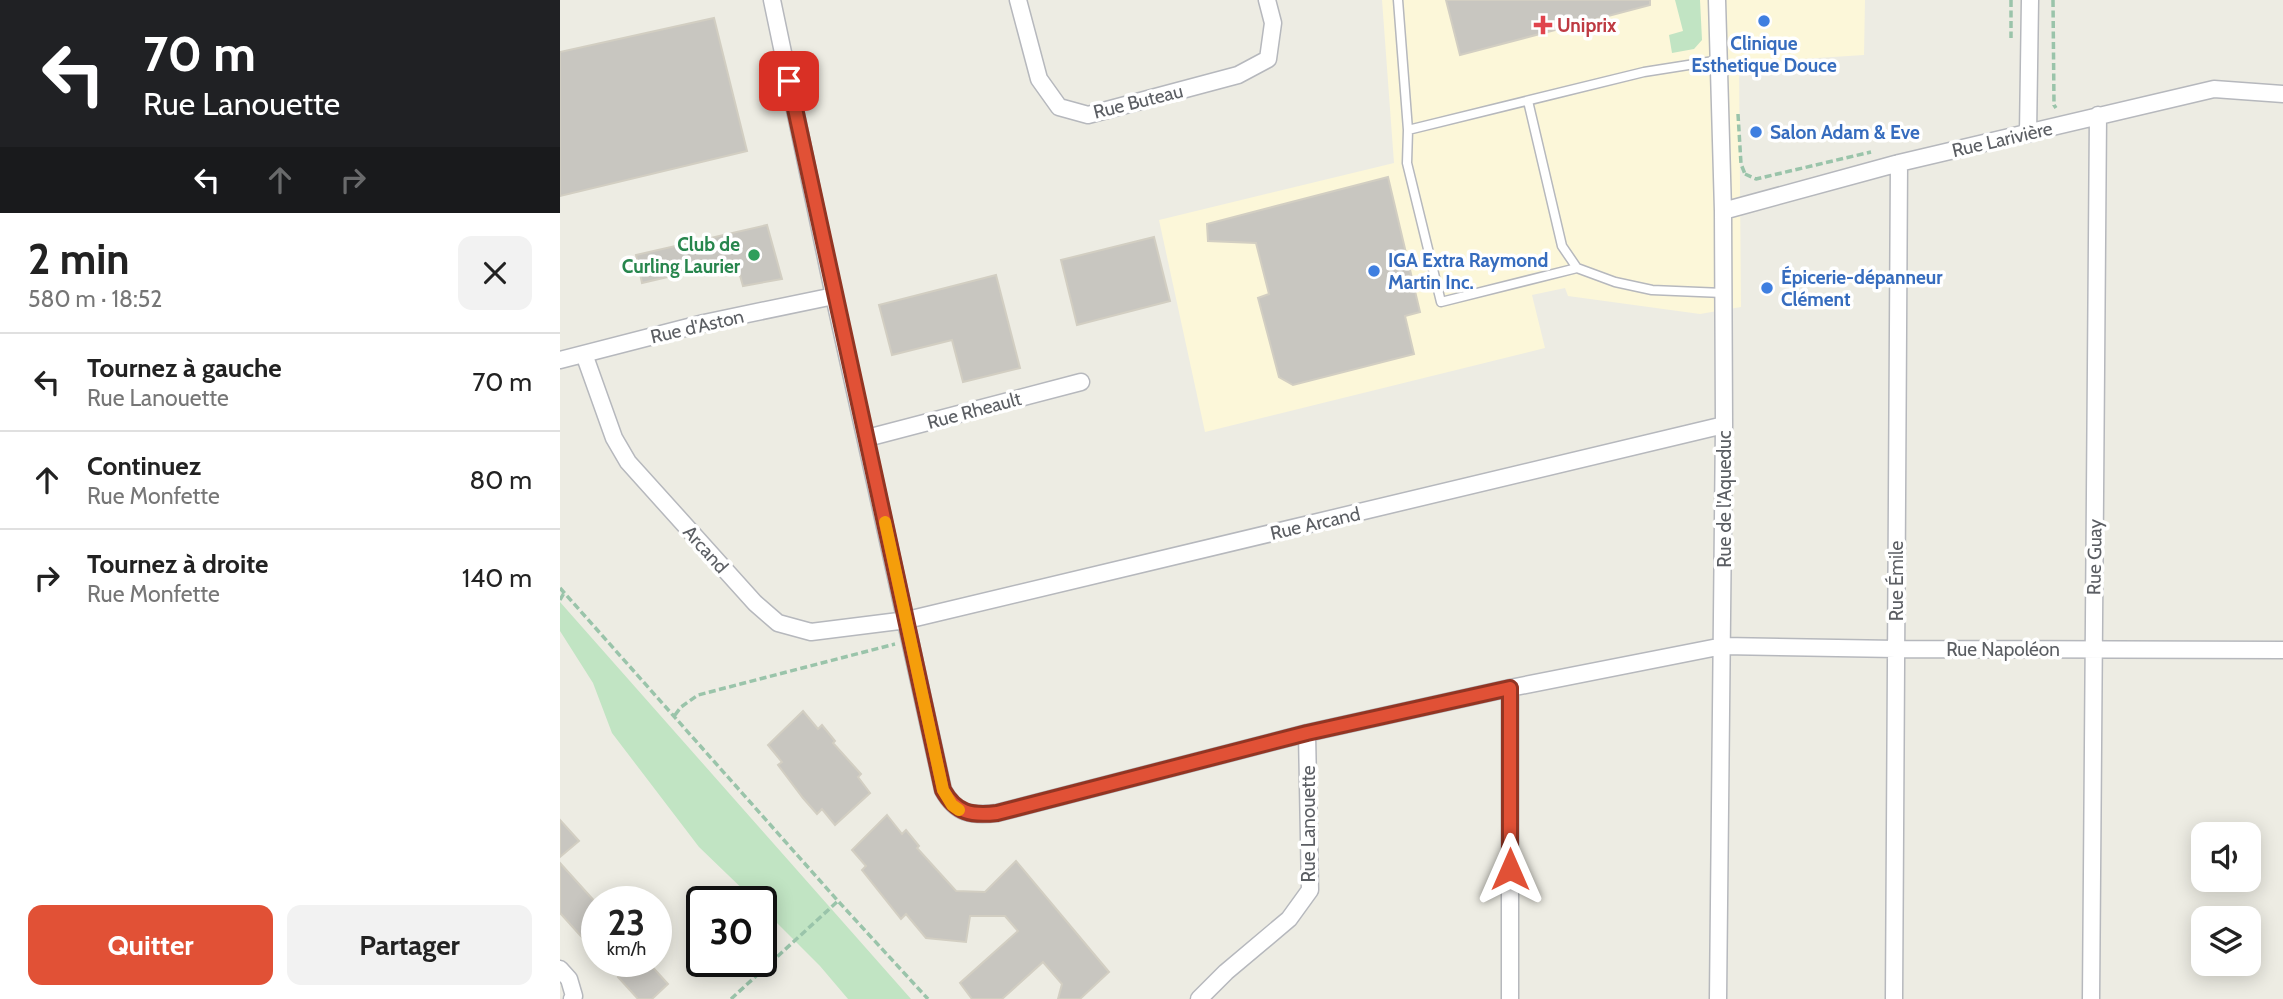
<!DOCTYPE html>
<html lang="fr">
<head>
<meta charset="utf-8">
<style>
  body { margin:0; font-family:Cabin,sans-serif; background:#f2f2f2; color:#222; height:100vh; display:flex; flex-direction:column; font-size:26px; white-space:nowrap }
  * { box-sizing:border-box; margin:0 }
  p { font-size:23px; color:#767676 }
  .icon { flex:none; width:38px; height:38px; fill:none; stroke:currentColor; stroke-width:2; stroke-linecap:round; stroke-linejoin:round }
  .map { position:relative; flex:1; overflow:hidden }
  .drawer { display:flex; flex-direction:column; background:#fff; width:560px }
  .drawer>* { flex:none }
  .guide { background:#202124; color:#fff; overflow:hidden }
  .controls { position:absolute; left:1631px; top:822px; display:grid; gap:14px }
  .controls a { display:grid; place-items:center; width:70px; height:70px; border-radius:14px; background:#fff; box-shadow:0 4px 18px #0003; font-size:35px }
  .speed { position:absolute; left:21px; top:886px; display:flex; gap:14px; font-size:35px; font-weight:700; text-align:center }
  .speed>* { display:grid; place-content:center; width:91px; height:91px; border-radius:50%; background:#fff; box-shadow:0 4px 18px #0003; line-height:1 }
  .speed small { font-size:18px; font-weight:400 }
  .speed .limit { border:4px solid #111; border-radius:10px; background:#fff; color:#111 }
  .pin { position:absolute; display:grid; place-items:center; width:60px; height:60px; color:#fff; margin:-30px; border-radius:14px; box-shadow:0 4px 10px #0006 }
  .me { position:absolute; width:77px; margin:-38px; rotate:0deg; stroke-linejoin:round; filter:drop-shadow(0 0 5px #0008) }
  .turn { display:flex; align-items:center; gap:24px; height:147px; padding:0 28px; font-size:32px }
  .turn .icon { width:91px; height:91px; stroke-width:2.5 }
  .turn b { display:block; font-size:49px; line-height:60px }
  .lanes { display:flex; align-items:center; height:66px; padding:0 28px; background:#0003; justify-content:center; gap:35px; direction:ltr }
  .lanes .off { opacity:.35 }
  .round { display:grid; place-items:center; flex:none; width:74px; height:74px; border-radius:14px; background:#f2f2f2 }
  .headline { display:flex; align-items:center; justify-content:space-between; height:119px; padding:0 28px }
  h1 { font-size:42px; font-weight:800; line-height:52px }
  .action { display:flex; gap:14px; margin-top:auto; padding:14px 28px }
  .action a { flex:1; height:80px; border-radius:14px; background:#e15136; color:#fff; font-size:28px; font-weight:800; line-height:80px; text-align:center }
  .action a+a { background:#f2f2f2; color:#222 }
  ul { padding:0; list-style:none }
  li { display:flex; align-items:center; gap:21px; height:98px; padding:0 28px; border-top:2px solid #e0e0e0 }
  li div { flex:1 }
  li b { display:block; font-size:26px }
  li em { font-style:normal }
  main { display:flex; flex:1; min-height:0 }
  .map>svg:first-child { display:block }
</style>
</head>
<body>
<main>
<section class="drawer">
<div class="guide">
<div class="turn"><svg class="icon" aria-label="left" viewBox="0 0 24 24"><path d="M17 20v-9H6M10 6l-5 5 5 5"/></svg><div><b>70 m</b>Rue Lanouette</div></div>
<div class="lanes"><svg class="icon" aria-label="left" viewBox="0 0 24 24"><path d="M17 20v-9H6M10 6l-5 5 5 5"/></svg><svg class="icon off" aria-label="ahead" viewBox="0 0 24 24"><path d="M12 20V5M6 11l6-6 6 6"/></svg><svg class="icon off" aria-label="right" viewBox="0 0 24 24"><path d="M7 20v-9h11M14 6l5 5-5 5"/></svg></div>
</div>
<div class="headline"><div><h1>2 min</h1><p>580 m · 18:52</p></div><a class="round"><svg class="icon" aria-label="close" viewBox="0 0 24 24"><path d="M6 6l12 12M18 6L6 18"/></svg></a></div>
<ul>
<li><svg class="icon" aria-label="left" viewBox="0 0 24 24"><path d="M17 20v-9H6M10 6l-5 5 5 5"/></svg><div><b>Tournez à gauche</b><p>Rue Lanouette</p></div><em>70 m</em></li>
<li><svg class="icon" aria-label="ahead" viewBox="0 0 24 24"><path d="M12 20V5M6 11l6-6 6 6"/></svg><div><b>Continuez</b><p>Rue Monfette</p></div><em>80 m</em></li>
<li><svg class="icon" aria-label="right" viewBox="0 0 24 24"><path d="M7 20v-9h11M14 6l5 5-5 5"/></svg><div><b>Tournez à droite</b><p>Rue Monfette</p></div><em>140 m</em></li>
</ul>
<div class="action"><a>Quitter</a><a>Partager</a></div>
</section>
<div class="map">
<svg width="1723" height="999" viewBox="0 0 1723 999">
  <rect width="100%" height="100%" fill="#edece3"/>
  <path fill="#fcf7d9" d="M822,0H1305L1304,55L1179,63L1181,307L1140,314L1008,296L1005,288L972,295L985,348L645,432L599,220L834,163Z"/>
  <path fill="#c1e4c3" d="M1115,0H1140L1142,40L1134,49L1112,53L1109,35L1123,31Z
    M0,602L351,999H288L260,966L201,907V901H195L139,847L52,733L33,683L0,631Z"/>
  <path fill="#c8c6c0" stroke="#d2cec2" stroke-width="2" d="M886,0H1090V5L900,55Z
    M154,18L187,151L0,196V52Z
    M828,177L860,312L845,316L854,354L733,385L719,377L698,298L709,294L696,243L648,241L647,224Z
    M207,225L222,279L183,286L176,261L82,283L76,255Z
    M594,237L610,301L517,325L501,260Z
    M436,275L460,368L403,382L392,340L332,355L319,305Z
    M243,711L258,729L262,725L275,741L273,743L301,774L298,777L310,793L275,825L262,809L257,814L243,798L218,765L222,762L208,745Z
    M327,815L342,834L346,830L359,846L357,848L396,891L425,892L456,861L549,972L520,999H498L502,984L483,962L442,999H412L400,983L458,931L445,916H410L406,942L366,938L346,914L341,919L302,870L306,866L292,850Z
    M0,820L19,841L0,857Z
    M0,863L37,904V954L0,913Z
    M76,961H87L108,984L92,999H78L58,977Z"/>
  <g fill="none" stroke-linecap="round" stroke-linejoin="round">
    <g stroke="#b6b8bd" stroke-width="11">
      <path id="lane" d="M838,0L848,130L1084,72L1160,60
        M968,101L1002,246L1017,268
        M848,130L847,163L881,302L1017,268L1055,282L1092,290L1163,293"/>
    </g>
    <g stroke="#b6b8bd" stroke-width="19">
      <path id="street" d="M212,0L274,296L383,790C396,814 411,816 437,813L747,733L950,688L1163,646L1336,649L1723,650
        M458,0L479,79L499,107L528,115L678,75L708,59L713,23L707,0
        M1157,0L1163,211L1164,425L1158,999
        M1468,134L1470,0
        M1163,211L1339,163L1654,89L1723,94
        M24,354L54,438L68,462L195,603L218,623L251,632L347,620L1164,425
        M0,360L144,323L274,296
        M307,438L521,382
        M0,969L9,979L14,996L12,999
        M639,999L666,972L729,919L750,890L747,733
        M950,999V688
        M1334,999L1339,163
        M1531,999L1538,115"/>
    </g>
    <path stroke="#9ac4aa" stroke-width="3.5" stroke-dasharray="7 3.5" stroke-linecap="butt" d="M1451,0V38
      M1493,0L1494,105L1496,108
      M1178,114L1181,164L1185,174
      M1185,174L1196,179L1311,152
      M0,588L278,901L368,999
      M0,600L4,593
      M115,715L121,707L138,695L335,644
      M171,999L278,901"/>
    <use href="#lane" stroke="#fff" stroke-width="8"/>
    <use href="#street" stroke="#fff" stroke-width="16"/>
  </g>
  <g fill="none" stroke-linecap="round" stroke-linejoin="round">
    <g stroke="#923523" stroke-width="18">
      <path id="route" d="M229,81L383,790C396,813 411,816 437,813L747,733L950,688V869"/>
    </g>
    <use href="#route" stroke="#e15136" stroke-width="12"/>
    <path stroke="#f59e0b" stroke-width="12" d="M325,522L383,790L392,805L399,810"/>
  </g>
  <g fill="#3f7fe0" stroke="#fff" stroke-width="2.5">
    <circle cx="1204" cy="21" r="7"/>
    <circle cx="1196" cy="132" r="7"/>
    <circle cx="814" cy="271" r="7"/>
    <circle cx="1207" cy="288" r="7"/>
  </g>
  <path fill="#e0444e" stroke="#fff" stroke-width="2.5" d="M979.5 14.5h7v7h7v7h-7v7h-7v-7h-7v-7h7z"/>
  <circle fill="#2e9e5b" stroke="#fff" stroke-width="2.5" cx="194" cy="255" r="7"/>
  <g text-anchor="middle" stroke-width="7" stroke-linejoin="round" paint-order="stroke">
    <g font-size="19" font-weight="bold" fill="#be3a42" stroke="#fff" text-anchor="start">
      <text x="997" y="32">Uniprix</text>
    </g>
    <g font-size="19" font-weight="bold" fill="#366cbe" stroke="#fff" text-anchor="start">
      <text x="1204" y="50" text-anchor="middle">Clinique<tspan x="1204" dy="22">Esthetique Douce</tspan></text>
      <text x="1210" y="139">Salon Adam &amp; Eve</text>
      <text x="828" y="267">IGA Extra Raymond<tspan x="828" dy="22">Martin Inc.</tspan></text>
      <text x="1221" y="284">Épicerie-dépanneur<tspan x="1221" dy="22">Clément</tspan></text>
    </g>
    <g font-size="19" fill="#5b5e63" stroke="#fff">
      <text transform="translate(578 101) rotate(-14)" y="7">Rue Buteau</text>
      <text transform="translate(1442 139) rotate(-13)" y="7">Rue Larivière</text>
      <text transform="translate(137 326) rotate(-13)" y="7">Rue d'Aston</text>
      <text transform="translate(414 410) rotate(-15)" y="7">Rue Rheault</text>
      <text transform="translate(1164 499) rotate(-90)" y="7">Rue de l'Aqueduc</text>
      <text transform="translate(755 523) rotate(-13)" y="7">Rue Arcand</text>
      <text transform="translate(146 549) rotate(48)" y="7">Arcand</text>
      <text transform="translate(1534 557) rotate(-89)" y="7">Rue Guay</text>
      <text transform="translate(1336 581) rotate(-90)" y="7">Rue Émile</text>
      <text x="1443" y="656">Rue Napoléon</text>
      <text transform="translate(748 824) rotate(-90)" y="7">Rue Lanouette</text>
    </g>
    <g font-size="19" font-weight="bold" fill="#27864d" stroke="#fff" text-anchor="end">
      <text x="180" y="251">Club de<tspan x="180" dy="22">Curling Laurier</tspan></text>
    </g>
  </g>
</svg>
<div class="controls">
<a><svg class="icon" aria-label="sound" viewBox="0 0 24 24"><path d="M4 9h4l5-4v14l-5-4H4zM17 9q2 3 0 6"/></svg></a>
<a><svg class="icon" aria-label="layers" viewBox="0 0 24 24"><path d="M12 4l9 5-9 5-9-5zM3 14l9 5 9-5"/></svg></a>
</div>
<div class="speed"><div>23<small>km/h</small></div><div class="limit">30</div></div>
<div class="pin" style="left:229px;top:81px;background:#d93025"><svg class="icon" aria-label="arrive" viewBox="0 0 24 24"><path d="M6 21V4h12l-3 4 3 4H6"/></svg></div>
<svg class="me" style="left:950px;top:869px" viewBox="-20 -20 40 40"><path d="M0-17L14 15 0 8-14 15z" fill="#e15136" stroke="#fff" stroke-width="4"/></svg>
</div>
</main>
</body>
</html>
